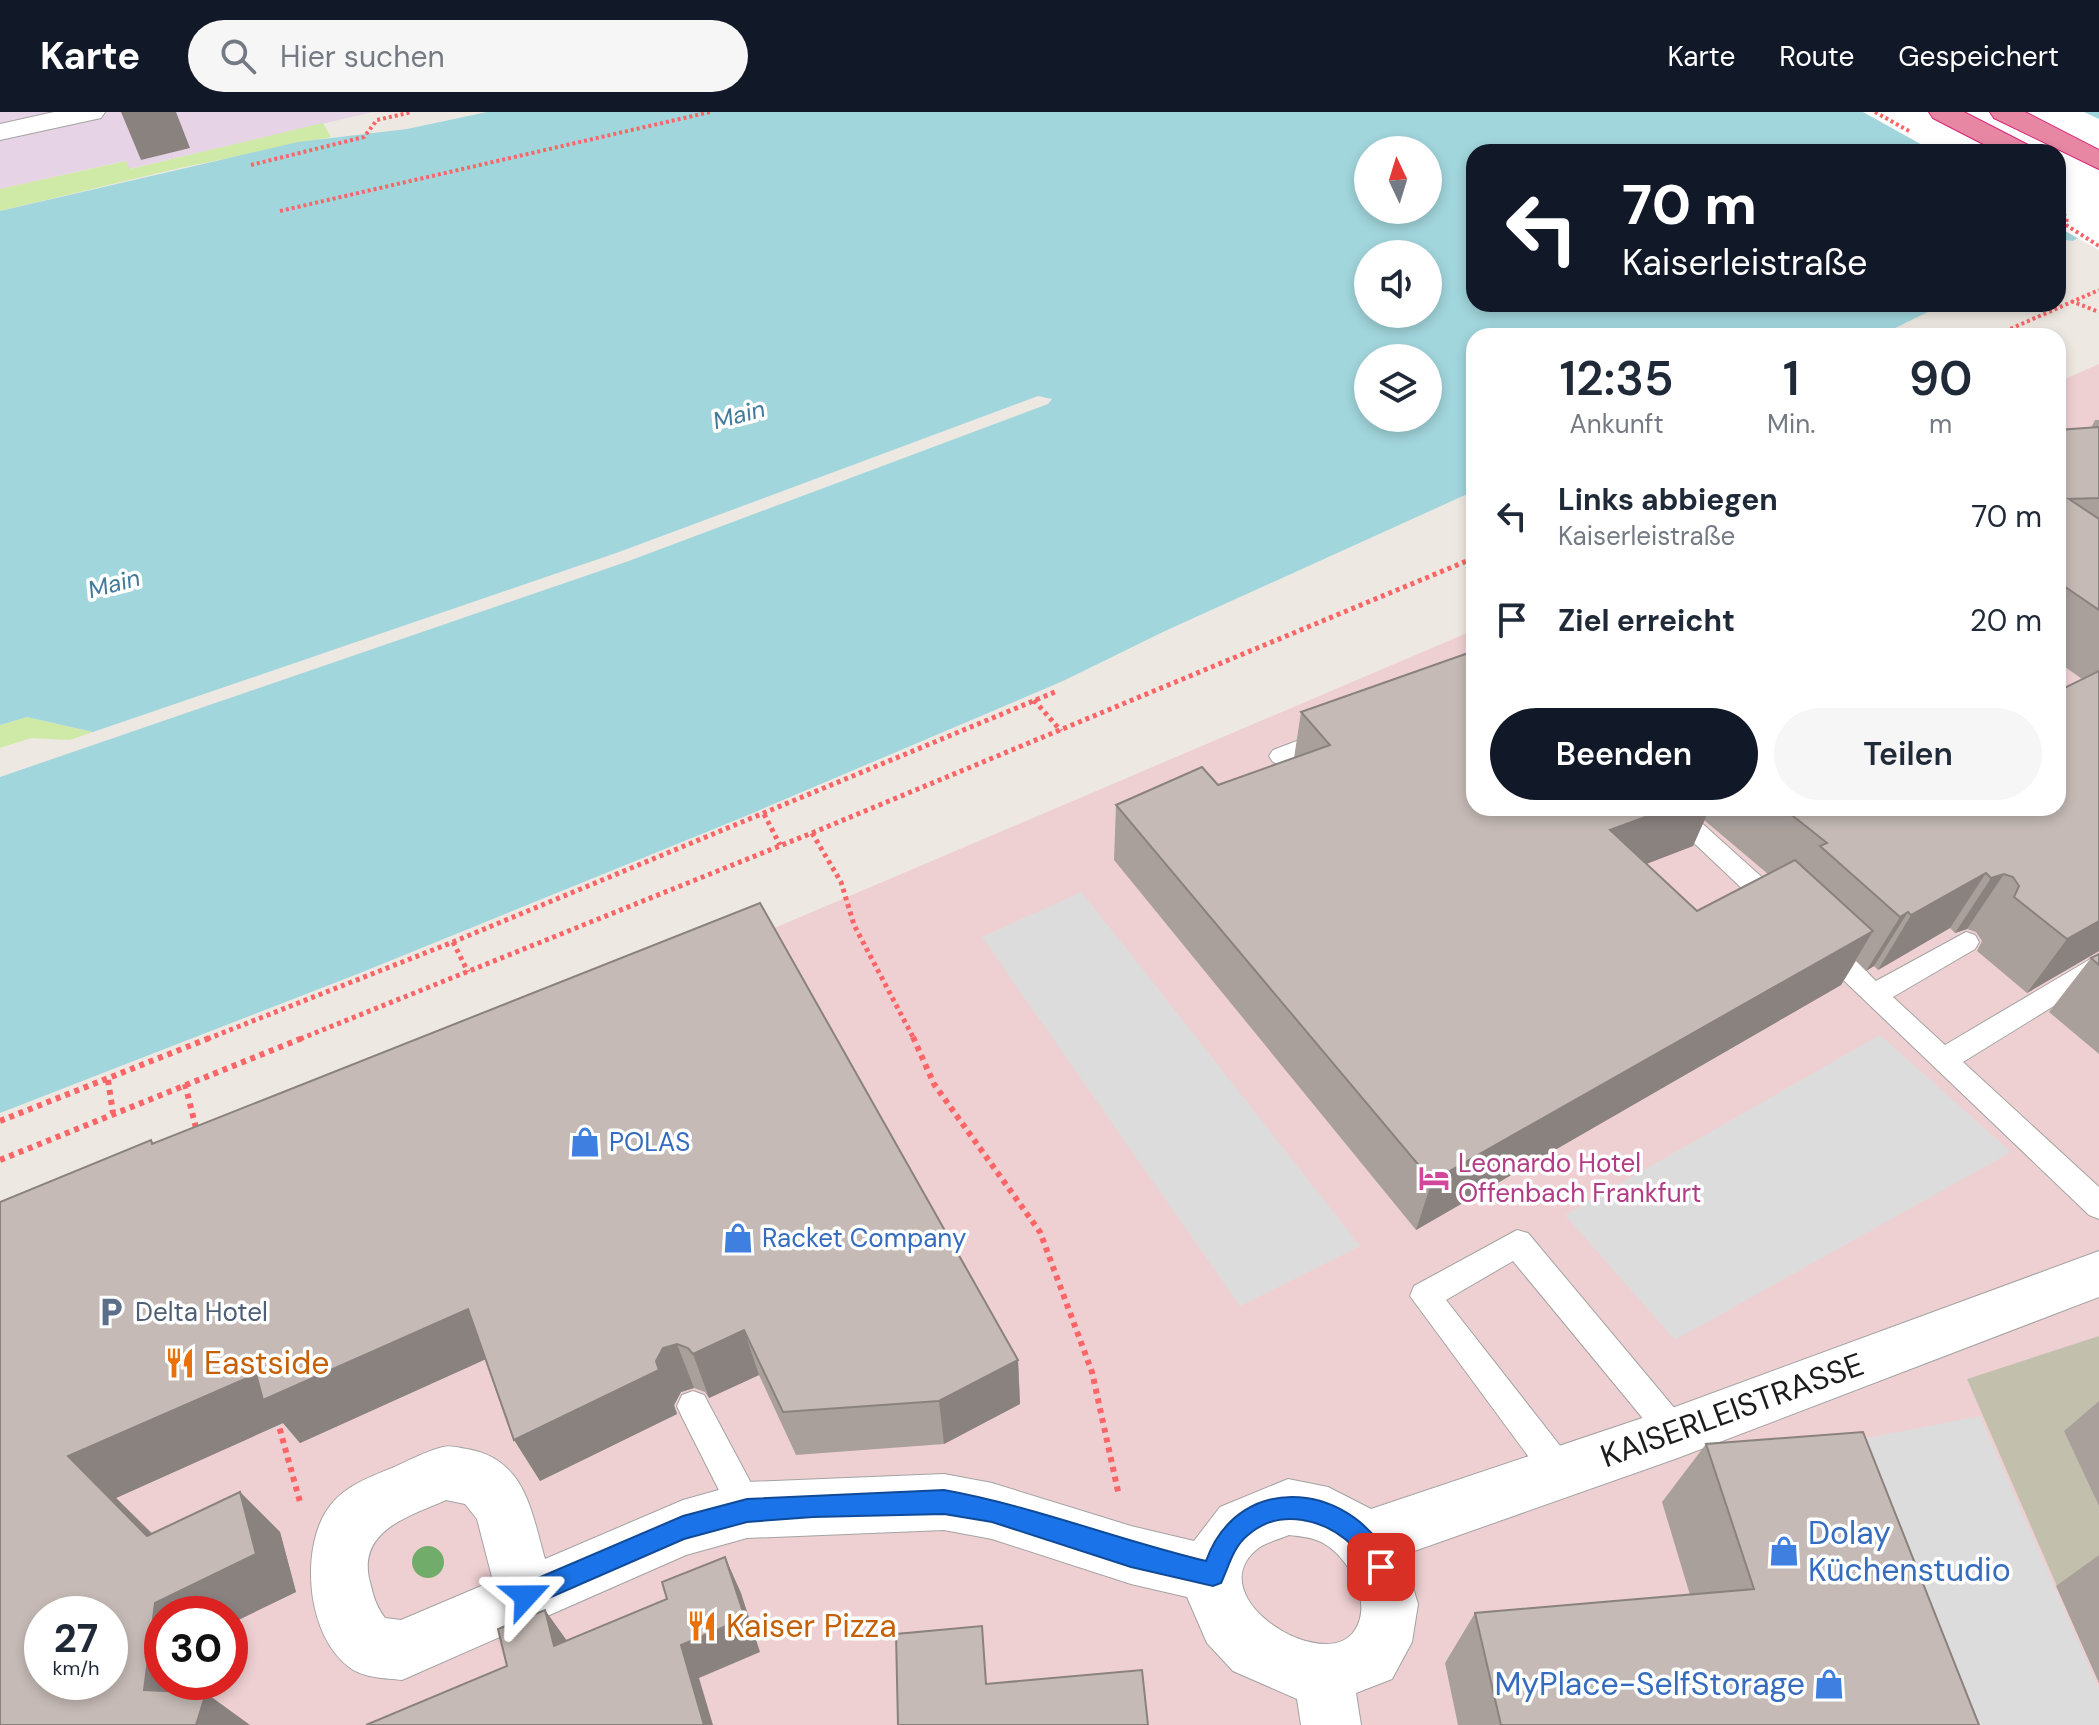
<!DOCTYPE html>
<html lang="de">
<head>
<meta charset="utf-8">
<style>
  body { margin:0; font-family:"DM Sans",sans-serif; background:#f6f6f7; color:#1f2937; height:100vh; display:flex; flex-direction:column; font-size:30px; white-space:nowrap }
  * { box-sizing:border-box; margin:0 }
  p { font-size:26px; color:#747a83 }
  .icon { flex:none; width:44px; height:44px; fill:none; stroke:currentColor; stroke-width:2; stroke-linecap:round; stroke-linejoin:round }
  .map { position:relative; flex:1; overflow:hidden }
  .drawer { position:absolute; left:1466px; top:216px; width:600px; height:488px; display:flex; flex-direction:column; background:#fff; border-radius:24px; box-shadow:0 4px 12px #0003 }
  .drawer>* { flex:none }
  .banner { position:absolute; left:1466px; top:32px; width:600px; height:168px; border-radius:24px; box-shadow:0 4px 12px #0003; background:#111827; color:#fff; overflow:hidden }
  .needle { width:52px; rotate:356deg }
  .tools { position:absolute; left:1354px; top:24px; display:grid; gap:16px }
  .tools a { display:grid; place-items:center; width:88px; height:88px; border-radius:50%; background:#fff; box-shadow:0 4px 12px #0003; font-size:40px }
  .speed { position:absolute; left:24px; top:1484px; display:flex; gap:16px; font-size:40px; font-weight:700; text-align:center }
  .speed>* { display:grid; place-content:center; width:104px; height:104px; border-radius:50%; background:#fff; box-shadow:0 4px 12px #0003; line-height:1 }
  .speed small { font-size:20px; font-weight:400 }
  .speed .limit { border:12px solid #d22; background:#fff; color:#111 }
  .pin { position:absolute; display:grid; place-items:center; width:68px; height:68px; color:#fff; margin:-34px; border-radius:16px; box-shadow:0 4px 12px #0006 }
  .me { position:absolute; width:88px; margin:-44px; rotate:66deg; stroke-linejoin:round; filter:drop-shadow(0 0 6px #0008) }
  .turn { display:flex; align-items:center; gap:28px; height:168px; padding:0 24px; font-size:36px }
  .turn .icon { width:104px; height:104px; stroke-width:2.5 }
  .turn b { display:block; font-size:56px; line-height:68px }
  .eta { display:flex; justify-content:space-evenly; align-items:center; height:136px; text-align:center }
  .eta b { font-size:48px; font-weight:600; line-height:56px }
  .primary-button { display:flex; gap:16px; margin-top:auto; padding:16px 24px }
  .primary-button a { flex:1; height:92px; border-radius:48px; background:#111827; color:#fff; font-size:32px; font-weight:600; line-height:92px; text-align:center }
  .primary-button a+a { background:#f6f6f7; color:#1f2937 }
  ul { padding:0; list-style:none }
  li { display:flex; align-items:center; gap:24px; height:104px; padding:0 24px }
  li div { flex:1 }
  li b { display:block; font-size:30px }
  li em { font-style:normal }
  header { display:flex; align-items:center; gap:48px; box-sizing:border-box; height:112px; padding:0 40px; background:#111827; color:#fff }
  header strong { font-size:38px }
  nav { display:flex; gap:44px; margin-inline-start:auto; font-size:28px }
  .search { width:560px; height:72px; background:#f6f6f7; display:flex; align-items:center; gap:20px; box-sizing:border-box; padding:0 28px; border-radius:44px; color:#747a83; font-size:30px }
  .map>svg:first-child { display:block }
</style>
</head>
<body>
<header>
<strong>Karte</strong>
<div class="search"><svg class="icon" aria-label="search" viewBox="0 0 24 24"><circle cx="10" cy="10" r="6"/><path d="M15 15l6 6"/></svg>Hier suchen</div>
<nav><a>Karte</a><a>Route</a><a>Gespeichert</a></nav>
</header>
<div class="map">
<svg width="2099" height="1613" viewBox="0 0 2099 1613">
  <rect width="100%" height="100%" fill="#eee8e2"/>
  <path fill="#efd0d2" fill-rule="evenodd" d="M2099,252V1613H0V1146L1474,518V696H2058V270ZM42,1502H110V1570H42ZM162,1502H230V1570H162Z"/>
  <path fill="#e7d3e6" d="M0,0H373L129,57L125,49L0,77Z"/>
  <path fill="#c2c0ad" d="M2099,1224V1571L1967,1267Z"/>
  <path fill="#cfe9a6" d="M323,11L331,25L175,57L0,99V77L126,49L130,57Z
    M27,605L93,620L70,628L31,626L0,636V613Z"/>
  <path fill="#dcdcdc" d="M1081,780L1137,850L1360,1134L1240,1194L982,825Z
    M1880,923L2011,1040L1675,1228L1565,1103Z
    M1980,1304L2099,1577V1613H1936L1832,1333Z"/>
  <path fill="#a1d6dc" fill-rule="evenodd" d="M487,0H2099V113L2073,129L2058,127V40H1474V192H1944L1879,224H1474V379L1165,519L1063,569L741,706L360,861L0,1001V665L626,450L1048,292L1052,287L1038,284L619,440L93,620L27,605L0,613V99L298,30L407,17ZM1368,38H1428V98H1368ZM1368,142H1428V202H1368ZM1368,246H1428V306H1368Z"/>
  <path fill="#fff" d="M1863,0H2084L2099,7V138L2058,115V40H1935Z"/>
  <g fill="none" stroke-linecap="round" stroke-linejoin="round">
    <g stroke="#a3a3a3" stroke-width="2">
      <path id="lane" d="M1326,618L1334,620L1338,626L1334,632L1281,653L1273,650L1269,644L1273,638Z
        M1657,696H1685L1786,787L1790,794L1786,801L1777,804L1768,801Z
        M1966,820L1975,823L1979,830L1975,837L1893,885L1945,933L2099,842V866L1963,950L2099,1075V1107L2089,1103L1811,837L1815,830C1838,822 1860,854 1876,869Z
        M1517,1118L1528,1121L1686,1310L1691,1321L1686,1332L1675,1337L1664,1332L1513,1149L1446,1188L1572,1349L1576,1360L1572,1371L1560,1376L1548,1371L1410,1184L1414,1174Z
        M693,1279L704,1283L759,1386L764,1398L759,1410L747,1415L735,1410L682,1305L677,1294L682,1283Z"/>
    </g>
    <g stroke="#a3a3a3" stroke-width="2">
      <path id="street" d="M54,0H105L101,6L0,28V12Z
        M2099,1139V1185L1675,1347L1403,1443L1418,1492L1412,1530L1392,1567L1356,1581L1361,1613H1301L1297,1587L1233,1559L1207,1531L1187,1485L1131,1472L992,1427L944,1418L747,1426L686,1443L402,1568C385,1566 363,1566 349,1555C308,1524 301,1445 324,1403C339,1376 365,1367 392,1356C408,1349 426,1339 443,1335C450,1333 459,1336 467,1337C525,1347 531,1398 545,1447L683,1388L747,1370L944,1362L992,1371L1131,1414L1194,1429L1220,1395L1288,1367L1328,1375L1371,1397L1675,1295ZM446,1388L465,1392L477,1407L493,1469L401,1508L385,1506C375,1493 373,1482 369,1466C359,1417 411,1404 446,1388ZM1289,1423C1298,1424 1310,1425 1319,1429C1347,1441 1374,1489 1355,1518C1325,1565 1194,1483 1260,1435C1268,1430 1280,1427 1289,1423Z"/>
    </g>
    <g stroke="#d92175" stroke-width="2">
      <path id="highway" d="M1929,0H1964L2030,34L2034,40H1999L1933,6Z
        M1990,0H2025L2099,38V57L1994,6Z"/>
    </g>
    <path stroke="#fb6567" stroke-width="4" stroke-dasharray="3 3" stroke-linecap="butt" d="M1875,0L1909,19
      M251,53L364,25L377,8L412,0
      M280,99L710,0
      M2058,100L2067,105L2066,113L2099,134
      M2071,189L2099,200
      M1994,224L2099,178"/>
    <path stroke="#fb6567" stroke-width="5" stroke-dasharray="4 4" stroke-linecap="butt" d="M1034,588L1061,619
      M764,702L780,733
      M812,721L841,770L854,813L914,927
      M453,830L468,860
      M207,927L453,830L1055,580
      M300,927L812,721L1474,446"/>
    <path stroke="#fb6567" stroke-width="6" stroke-dasharray="5 5" stroke-linecap="butt" d="M913,925L934,972L1040,1120L1092,1260L1119,1384
      M108,968L113,1001
      M185,972L197,1020
      M0,1009L212,925
      M0,1048L305,925
      M277,1307L300,1390"/>
    <use href="#lane" fill="#fff" fill-rule="evenodd"/>
    <use href="#street" fill="#fff" fill-rule="evenodd"/>
    <use href="#highway" fill="#e787a4" fill-rule="evenodd"/>
  </g>
  <circle fill="#72ac6b" cx="428" cy="1450" r="16"/>
  <path fill="#a9a09c" fill-rule="evenodd" d="M2095,308H2099V839L2027,881L1977,839L1982,829L1976,820L1967,817L1955,821L1950,816L1878,858L1874,854L1866,859L1856,849L1841,873L1416,1118L1114,748L1116,693L1218,673L1294,646L1301,600L1474,696H2058L2082,567L2058,550V318L2091,316ZM1704,708L1768,762L1697,799L1646,752L1693,734Z
    M2099,842V942L2049,900L2091,846Z
    M151,1028L154,1031L1018,1248L1020,1292L944,1332L796,1343L759,1263L709,1286L705,1280L694,1276L681,1280L674,1293L677,1302L540,1369L486,1247L300,1331L283,1311L116,1386L152,1421L240,1380L280,1420L296,1480L230,1512V1502H162L195,1581L0,1613Z
    M2099,1289V1394L2064,1319Z
    M1706,1332L1979,1613H1458L1445,1551L1475,1501L1690,1483L1662,1390Z
    M2099,1443V1571L2056,1474Z"/>
  <path fill="#8a827f" d="M121,0H176L190,36L141,48Z
    M1670,696H1710L1693,734L1589,774L1610,718Z
    M1986,761L1950,816L1878,858L1911,803Z
    M2004,762L1967,817L1955,821L1991,766Z
    M1908,800L1874,854L1866,859L1900,805Z
    M2099,809V839L2027,881L2067,827Z
    M1873,819L1841,873L1416,1118L1432,1069Z
    M468,1197L495,1243L300,1331L283,1311L116,1386L192,1462L147,1424L68,1344L256,1262Z
    M744,1218L759,1263L709,1286L693,1242Z
    M677,1232L694,1276L681,1280L674,1293L677,1302L540,1369L514,1328L663,1236Z
    M1018,1248L1020,1292L944,1332L939,1289Z
    M240,1380L280,1420L296,1480L230,1512V1502H162V1570H196L191,1610L144,1578L155,1491Z
    M725,1445L741,1481L760,1540L699,1566L713,1613H704L681,1533Z
    M545,1498L570,1533L554,1534Z
    M206,1581L250,1613H196Z"/>
  <path fill="#c5bab5" stroke="#8a827f" stroke-width="2" fill-rule="evenodd" d="M2099,315V386L2069,387L2099,407V498L2058,470V318Z
    M1474,539V696H1670L1610,718L1697,799L1795,748L1873,819L1432,1069L1116,693L1202,655L1218,673L1330,633L1301,600Z
    M2099,559V809L2067,827L2014,785L2019,774L2013,765L2004,762L1991,766L1986,761L1911,803L1908,800L1900,805L1820,734L1827,731L1783,696H2058V579Z
    M760,791L1018,1248L939,1289L783,1300L744,1218L693,1242L688,1236L677,1232L663,1236L656,1249L659,1258L514,1328L468,1197L263,1288L256,1262L68,1344L147,1424L240,1380L256,1442L155,1491L144,1578L206,1581L196,1613H0V1090L151,1028L152,1032ZM42,1502H110V1570H42Z
    M2099,842V853L2091,846Z
    M1863,1320L1979,1613H1501L1475,1501L1754,1477L1706,1332Z
    M725,1445L745,1506L681,1533L704,1613H366L507,1554L498,1517L545,1498L554,1534L667,1487L662,1470Z
    M982,1514L986,1572L1142,1558L1148,1613H898L896,1522Z"/>
  <path fill="#1a73e8" stroke="#114b97" stroke-width="2" d="M944,1378C1033,1394 1118,1428 1206,1449C1240,1355 1358,1371 1393,1455L1389,1463L1381,1467C1367,1461 1364,1445 1354,1435C1326,1407 1280,1395 1248,1423C1233,1435 1229,1454 1221,1471L1213,1474L1131,1455L992,1410L944,1402L813,1405L747,1410L684,1427L526,1496L517,1493L514,1484L517,1475L683,1404L747,1387Z"/>
  <defs>
    <g id="shop-bare" transform="scale(2.4)"><path d="M-5-2.5h2.3a2.7 3.5 0 0 1 5.4 0H5L5.5 6h-11ZM-1.5-2.5h3a1.5 2.3 0 0 0-3 0Z" fill="#3f7fe0" stroke="#fff" stroke-width="2.5" paint-order="stroke"/></g>
    <g id="hotel-bare" transform="scale(2.4)"><path d="M-6-4.5h1.5V1H6V5H4.5V3h-9V5H-6ZM-4 0a1.8 1.8 0 1 1 3.6 0ZM.5 0V-2.5h3Q6-2.5 6 0Z" fill="#d1479c" stroke="#fff" stroke-width="2.5" paint-order="stroke"/></g>
    <g id="parking-bare" transform="scale(2.4)"><path d="M-3.5-5.5H1a3.5 3.5 0 0 1 0 7H-1V5.5H-3.5ZM-1-3.4V-.6H.8a1.4 1.4 0 0 0 0-2.8Z" fill="#5c6f8a" stroke="#fff" stroke-width="2.5" paint-order="stroke"/></g>
    <g id="restaurant-bare" transform="scale(2.4)"><path d="M-5-6h1v4h1v-4h1v4h1v-4h1v5L-1.5 .5V6h-2V.5L-5-1ZM5-6V6H3V1.5H1.5Q1.5-4 5-6Z" fill="#e8710a" stroke="#fff" stroke-width="2.5" paint-order="stroke"/></g>
  </defs>
  <g fill-rule="evenodd">
    <use href="#shop-bare" x="585" y="1030"/>
    <use href="#hotel-bare" x="1434" y="1066"/>
    <use href="#shop-bare" x="738" y="1126"/>
    <use href="#parking-bare" x="111" y="1200"/>
    <use href="#restaurant-bare" x="180" y="1251"/>
    <use href="#shop-bare" x="1784" y="1439"/>
    <use href="#restaurant-bare" x="702" y="1514"/>
    <use href="#shop-bare" x="1829" y="1572"/>
  </g>
  <g text-anchor="middle" stroke-width="7" stroke-linejoin="round" paint-order="stroke">
    <g font-size="24" font-style="italic" fill="#427a9c" stroke="#fff">
      <text transform="translate(739 303) rotate(-15)" y="8">Main</text>
      <text transform="translate(114 472) rotate(-15)" y="8">Main</text>
    </g>
    <g font-size="26" fill="#366cbe" stroke="#fff" text-anchor="start">
      <text x="609" y="1039">POLAS</text>
      <text x="762" y="1135">Racket Company</text>
    </g>
    <g font-size="26" fill="#b23c85" stroke="#fff" text-anchor="start">
      <text x="1458" y="1060">Leonardo Hotel<tspan x="1458" dy="30">Offenbach Frankfurt</tspan></text>
    </g>
    <g font-size="26" fill="#4e5e75" stroke="#fff" text-anchor="start">
      <text x="135" y="1209">Delta Hotel</text>
    </g>
    <g font-size="32" fill="#c56008" stroke="#fff" text-anchor="start">
      <text x="204" y="1262">Eastside</text>
      <text x="726" y="1525">Kaiser Pizza</text>
    </g>
    <g font-size="32" fill="#1c1c1c" stroke="#fff">
      <text transform="translate(1732 1298) rotate(-20)" y="11">KAISERLEISTRASSE</text>
    </g>
    <g font-size="32" fill="#366cbe" stroke="#fff" text-anchor="start">
      <text x="1808" y="1432">Dolay<tspan x="1808" dy="37">Küchenstudio</tspan></text>
      <text x="1805" y="1583" text-anchor="end">MyPlace-SelfStorage</text>
    </g>
  </g>
</svg>
<div class="tools">
<a><svg class="needle" viewBox="-14 -14 28 28"><path d="M0-13l5 13h-10z" fill="#e53935"/><path d="M0 13l5-13h-10z" fill="#747a83"/></svg></a>
<a><svg class="icon" aria-label="sound" viewBox="0 0 24 24"><path d="M4 9h4l5-4v14l-5-4H4zM17 9q2 3 0 6"/></svg></a>
<a><svg class="icon" aria-label="layers" viewBox="0 0 24 24"><path d="M12 4l9 5-9 5-9-5zM3 14l9 5 9-5"/></svg></a>
</div>
<div class="speed"><div>27<small>km/h</small></div><div class="limit">30</div></div>
<div class="pin" style="left:1381px;top:1455px;background:#d93025"><svg class="icon" aria-label="arrive" viewBox="0 0 24 24"><path d="M6 21V4h12l-3 4 3 4H6"/></svg></div>
<svg class="me" style="left:526px;top:1484px" viewBox="-20 -20 40 40"><path d="M0-17L14 15 0 8-14 15z" fill="#1a73e8" stroke="#fff" stroke-width="4"/></svg>
<div class="banner">
<div class="turn"><svg class="icon" aria-label="left" viewBox="0 0 24 24"><path d="M17 20v-9H6M10 6l-5 5 5 5"/></svg><div><b>70 m</b>Kaiserleistraße</div></div>
</div>
<section class="drawer">
<div class="eta">
<div><b>12:35</b><p>Ankunft</p></div>
<div><b>1</b><p>Min.</p></div>
<div><b>90</b><p>m</p></div>
</div>
<ul>
<li><svg class="icon" aria-label="left" viewBox="0 0 24 24"><path d="M17 20v-9H6M10 6l-5 5 5 5"/></svg><div><b>Links abbiegen</b><p>Kaiserleistraße</p></div><em>70 m</em></li>
<li><svg class="icon" aria-label="arrive" viewBox="0 0 24 24"><path d="M6 21V4h12l-3 4 3 4H6"/></svg><div><b>Ziel erreicht</b></div><em>20 m</em></li>
</ul>
<div class="primary-button"><a>Beenden</a><a>Teilen</a></div>
</section>
</div>
</body>
</html>
